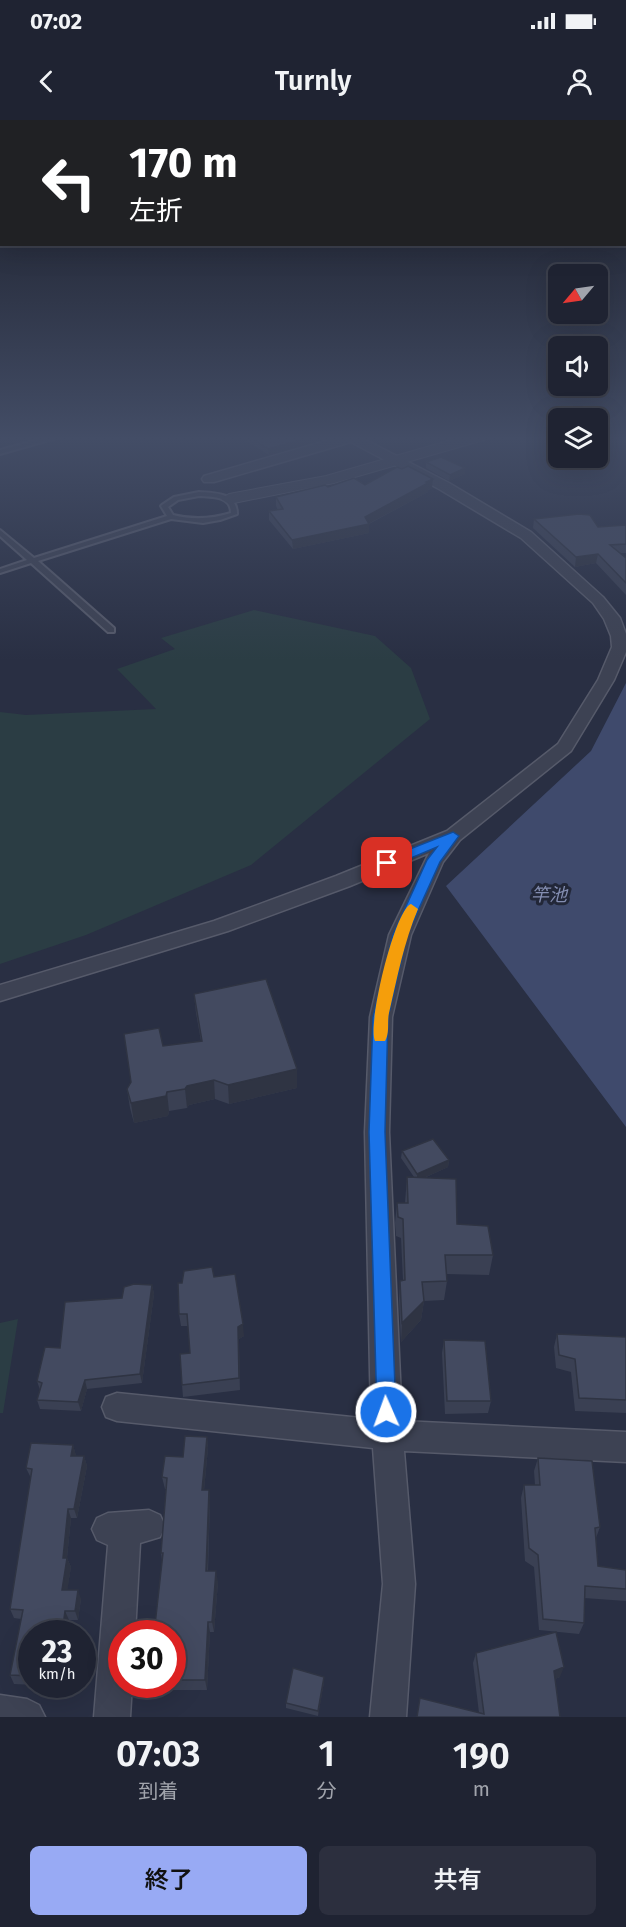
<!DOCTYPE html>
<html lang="ja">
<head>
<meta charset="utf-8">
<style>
  body { margin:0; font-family:"Fira Sans","Noto Sans JP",sans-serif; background:#2c2f3e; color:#f1f3f6; height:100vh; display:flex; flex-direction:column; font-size:22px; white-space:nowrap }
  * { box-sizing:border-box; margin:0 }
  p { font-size:20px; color:#a1a4ac }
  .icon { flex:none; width:33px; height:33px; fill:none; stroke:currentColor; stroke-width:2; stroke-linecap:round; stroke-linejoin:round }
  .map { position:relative; height:1597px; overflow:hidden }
  .details { display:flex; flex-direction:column; background:#1f2332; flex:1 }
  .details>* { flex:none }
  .hud { position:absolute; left:0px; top:0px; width:627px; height:126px; box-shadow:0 6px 24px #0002,0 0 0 2px #3c404d; background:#202124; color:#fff; overflow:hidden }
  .needle { width:39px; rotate:241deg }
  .controls { position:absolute; left:548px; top:144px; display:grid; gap:12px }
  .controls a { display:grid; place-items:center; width:60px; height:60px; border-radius:9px; background:#1f2332; box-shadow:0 6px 24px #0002,0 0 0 2px #3c404d; font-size:30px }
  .speed { position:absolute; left:18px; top:1500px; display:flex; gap:12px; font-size:30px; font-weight:700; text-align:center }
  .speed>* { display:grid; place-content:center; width:78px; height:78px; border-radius:50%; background:#1f2332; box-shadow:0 6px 24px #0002,0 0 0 2px #3c404d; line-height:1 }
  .speed small { font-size:15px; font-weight:400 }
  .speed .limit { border:9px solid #d22; background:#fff; color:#111 }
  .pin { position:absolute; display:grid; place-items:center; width:51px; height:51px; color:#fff; margin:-26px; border-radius:12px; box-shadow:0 3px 9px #0006 }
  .me { position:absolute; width:66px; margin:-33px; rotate:358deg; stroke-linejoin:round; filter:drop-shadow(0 0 4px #0008) }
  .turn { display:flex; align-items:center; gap:21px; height:126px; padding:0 30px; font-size:27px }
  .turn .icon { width:78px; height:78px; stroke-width:2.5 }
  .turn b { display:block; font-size:42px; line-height:51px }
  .eta { display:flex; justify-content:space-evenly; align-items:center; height:102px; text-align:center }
  .eta b { font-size:36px; font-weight:600; line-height:42px }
  .action { display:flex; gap:12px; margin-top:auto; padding:12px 30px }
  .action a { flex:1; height:69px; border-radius:9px; background:#98aaf4; color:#111; font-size:24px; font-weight:600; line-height:69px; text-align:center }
  .action a+a { background:#2c2f3e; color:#f1f3f6 }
  .status { display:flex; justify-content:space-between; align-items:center; height:42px; padding:0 30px; background:#1f2332; direction:ltr }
  .status svg { height:16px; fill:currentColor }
  header { display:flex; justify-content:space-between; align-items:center; height:78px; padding:0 30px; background:#1f2332; font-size:27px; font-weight:600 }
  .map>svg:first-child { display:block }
</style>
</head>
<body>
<div class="status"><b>07:02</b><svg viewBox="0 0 49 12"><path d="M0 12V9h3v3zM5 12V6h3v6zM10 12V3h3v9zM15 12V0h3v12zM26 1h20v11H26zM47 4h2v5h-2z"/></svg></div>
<header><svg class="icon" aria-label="back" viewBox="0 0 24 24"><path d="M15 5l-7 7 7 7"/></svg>Turnly<svg class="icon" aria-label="person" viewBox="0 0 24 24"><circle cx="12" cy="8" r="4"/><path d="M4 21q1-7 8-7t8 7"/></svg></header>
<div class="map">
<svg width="626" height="1597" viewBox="0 0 626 1597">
  <rect width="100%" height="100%" fill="#292f43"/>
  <path fill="#2b3d44" d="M254,490L375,516L411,548L430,599L251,745L86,815L0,844V592L26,595L156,589L117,549L175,529L161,518Z
    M18,1199L3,1293H0V1203Z"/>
  <path fill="#3f4a6c" d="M626,563V1007L446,766L591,631Z"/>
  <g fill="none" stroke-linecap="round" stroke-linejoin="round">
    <g stroke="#565a6a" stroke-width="4">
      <path id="service" d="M52,316H63L0,334V330Z
        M199,372C216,373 237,373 237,394L220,400L203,403L171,399L38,441L114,508V512H108L31,443L0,453V449L27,440L0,416V410L34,438L167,396L161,386L162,385L174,377ZM199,376C213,377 231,376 231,393C211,399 193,400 173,395L168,387L178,380Z"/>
    </g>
    <g stroke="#565a6a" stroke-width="3">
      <path id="minor" d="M343,316H363L362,318L449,363L531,412L603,477L620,498L626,514V532L614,560L571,631L460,720L443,742L411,815L392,897L389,1012L402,1301L626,1312V1342L404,1331L415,1464L406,1597H370L383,1464L373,1328L117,1301L106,1297L102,1287L106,1277L117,1273L371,1299L365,1012L370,897L389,815L429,733L350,766L228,811L0,881V865L214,801L336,756L447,711L558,624L598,560L612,527L611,516L604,499L593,483L521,418L439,369L351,322L214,362H204L202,359L204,356Z
        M149,1390L160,1395L165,1406L160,1417L140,1423L135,1514H122V1564H132L130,1597H94L108,1425L97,1420L92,1409L97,1398L108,1393Z
        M0,1575L27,1579L39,1585L45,1597H0Z"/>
    </g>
    <g stroke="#565a6a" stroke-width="2">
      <path id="tertiary" d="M465,316H489L487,319L334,363L229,384L221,379L229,374L326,356Z"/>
    </g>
    <use href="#service" fill="#3d4253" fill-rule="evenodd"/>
    <use href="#minor" fill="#3d4253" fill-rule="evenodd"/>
    <use href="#tertiary" fill="#3d4253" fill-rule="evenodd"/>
  </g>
  <path fill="#3a4053" d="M239,316H326V319L269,335Z
    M426,342L465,348V354L449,361L426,348Z
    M365,365L432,368L428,370V372L369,404V413L293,429L269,400V391L278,390L276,386V377L328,367Z
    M534,399L598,407L626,405V433H620L626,438V475L596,443L575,447L533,408Z
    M194,874L297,949V968L229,984L215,979L189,985L187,988L169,991L168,996L134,1003L130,988L127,969L163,926L201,921L196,893Z
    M402,1031L449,1040L448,1047L424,1058L457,1104L493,1135L489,1155L446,1154L447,1161L444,1180L424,1181L421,1200L401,1222L399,1180L400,1161L403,1160L401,1118L396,1116L395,1103L397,1083H405L407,1057H414L401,1038Z
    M214,1157L244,1216L239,1219L240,1270L183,1277L182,1265L190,1233L188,1206H181L179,1194L182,1163Z
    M152,1165L154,1174L142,1263L87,1269L81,1291L40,1289L37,1280L40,1270L37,1261L60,1228L122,1178Z
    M557,1214L626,1217V1293L575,1291L571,1252L556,1248L554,1227Z
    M444,1220L491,1281L488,1293L445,1294L442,1233Z
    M207,1317L208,1328L204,1370H209L210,1381L208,1451L218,1462L214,1512H210L207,1570H166L165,1564H172V1514L161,1433L166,1369H165L162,1357Z
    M73,1325L76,1336H84L87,1346L77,1398H71L67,1438L71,1447L67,1470L81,1479L78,1500H69L32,1514V1564H58V1566L14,1564L10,1555L21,1499L14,1498L10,1489L31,1358L26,1348Z
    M538,1338L600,1407L596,1418L598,1446L626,1450V1481L584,1478V1503L579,1514L539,1510L534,1447L525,1441L521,1378L524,1365H535L534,1351Z
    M476,1533L560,1557L555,1559L560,1597H417L420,1578L479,1593L473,1543Z
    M324,1562L318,1596L286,1588V1583Z"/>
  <path fill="#2f3443" d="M314,316H326V319L269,335L268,329Z
    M465,348V354L449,361L450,355Z
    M433,359L432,368L428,370V372L368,404H369V413L293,429L292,420L365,397L426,362Z
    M598,434L596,443L575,447L576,437Z
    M297,949V968L229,984L228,965Z
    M214,960L215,979L189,985L187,988L185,969L187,966Z
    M167,972L169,991L168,996L134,1003L131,983Z
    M449,1040L448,1047L417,1061V1054Z
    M152,1165L154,1174L142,1263L140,1254Z
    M424,1181L421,1200L401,1222L402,1203Z
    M243,1204L244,1216L239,1219L240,1270L238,1207Z
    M85,1260L87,1269L81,1291L78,1282Z
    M207,1317L208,1328L203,1381L202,1370Z
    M73,1325L76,1335L74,1346L71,1336Z
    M84,1336L87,1346L77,1398L74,1389Z
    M209,1370L210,1381L207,1461L206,1451Z
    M68,1389L71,1398L66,1447L63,1438Z
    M67,1438L71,1447L66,1479L62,1470Z
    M216,1451L218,1462L214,1512L212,1502Z
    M78,1470L81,1479L78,1500L75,1491Z
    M65,1491L69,1500L66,1514H62Z
    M208,1502L210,1512L207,1570L205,1560Z
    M564,1547L560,1557L550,1561L554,1551Z
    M324,1557V1562L318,1596V1591Z"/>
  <path fill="#434a60" stroke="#2f3443" stroke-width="1.5" d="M248,316H314L268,329Z
    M441,337L465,348L450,355L426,342Z
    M408,346L433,359L426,362L428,363L365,397L369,404L292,420L269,391L283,389L276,377L325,365L328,367L354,358L365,365L397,347L402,349Z
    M579,394L590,395L598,407L626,405V424L610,425L626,438V463L598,434L576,437L534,399Z
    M266,859L297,949L228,965L214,960L187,966L185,969L167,972L166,976L131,983L127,969L131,962L124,914L159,908L163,926L202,921L194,874Z
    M433,1019L449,1040L417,1054L402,1031Z
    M407,1057L456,1059L457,1104L488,1106L493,1135H445L447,1161L422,1162L424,1181L402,1203L400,1161L405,1160L403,1099L398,1097L397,1083H408Z
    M212,1147L214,1157L235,1154L243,1204L238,1207L239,1258L182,1265L180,1234L190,1233L187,1194H179L178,1163H182L184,1151Z
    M134,1164L152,1165L140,1254L85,1260L78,1282L37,1280L42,1263L37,1261L45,1227L60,1228L65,1182L122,1178L124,1167Z
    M557,1214L626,1217V1280L579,1278L575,1239L559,1235Z
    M444,1220L485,1221L491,1281H447Z
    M185,1316L207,1317L202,1370H209L206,1451H216L212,1502H208L205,1560H172V1514H154L163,1433H161L167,1358L162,1357L165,1336L183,1337Z
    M31,1323L73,1325L71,1336H84L74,1389H68L63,1438H67L62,1470H78L75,1491H65L62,1514H32V1556L10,1555L23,1490L10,1489L32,1349L26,1348Z
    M538,1338L592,1341L600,1407L595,1408L598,1446L626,1450V1469L585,1466L584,1503L543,1499L538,1435L529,1428L524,1365H540Z
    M556,1512L564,1547L554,1551L560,1597H417L420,1578L484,1594L476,1533Z
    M293,1548L324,1557L318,1591L286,1583Z"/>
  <linearGradient id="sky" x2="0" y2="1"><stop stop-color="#171a25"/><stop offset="0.59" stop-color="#434d66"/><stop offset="1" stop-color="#434d66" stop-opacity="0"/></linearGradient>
  <rect width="626" height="540" fill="url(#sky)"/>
  <path fill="#1a73e8" stroke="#114b97" stroke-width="1.5" d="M453,712L459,716L440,742L407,815L388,897L385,1012L396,1292L393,1298L386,1301L380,1298L377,1292L369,1012L373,897L393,815L427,740L437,727L392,746L387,747L380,743L382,740Z"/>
  <path fill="#f59e0b" d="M411,784L418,789C404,822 397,858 389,893C387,902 390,913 385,921H375C367,905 395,789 411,784Z"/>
  <g text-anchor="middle" stroke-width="6" stroke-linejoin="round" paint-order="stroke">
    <g font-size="18" font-style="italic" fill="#848eb2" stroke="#222738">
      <text x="549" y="781">竿池</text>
    </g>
  </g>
</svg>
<div class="controls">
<a><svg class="needle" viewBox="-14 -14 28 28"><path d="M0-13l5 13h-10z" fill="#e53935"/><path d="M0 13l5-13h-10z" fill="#a1a4ac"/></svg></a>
<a><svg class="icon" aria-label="sound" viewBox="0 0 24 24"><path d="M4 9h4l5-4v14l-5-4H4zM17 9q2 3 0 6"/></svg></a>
<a><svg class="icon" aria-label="layers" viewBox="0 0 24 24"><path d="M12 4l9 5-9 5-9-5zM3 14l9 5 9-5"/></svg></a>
</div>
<div class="speed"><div>23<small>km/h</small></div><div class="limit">30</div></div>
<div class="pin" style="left:387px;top:743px;background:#d93025"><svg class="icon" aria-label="arrive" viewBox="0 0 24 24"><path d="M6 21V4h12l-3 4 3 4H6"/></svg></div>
<svg class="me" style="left:386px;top:1292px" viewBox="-20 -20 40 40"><circle r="17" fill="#1a73e8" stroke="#fff" stroke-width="3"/><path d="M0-11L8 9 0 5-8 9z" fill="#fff"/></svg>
<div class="hud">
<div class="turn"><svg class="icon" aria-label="left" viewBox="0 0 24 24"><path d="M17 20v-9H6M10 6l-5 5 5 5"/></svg><div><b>170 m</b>左折</div></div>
</div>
</div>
<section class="details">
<div class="eta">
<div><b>07:03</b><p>到着</p></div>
<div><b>1</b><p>分</p></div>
<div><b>190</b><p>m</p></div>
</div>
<div class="action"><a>終了</a><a>共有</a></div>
</section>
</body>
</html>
